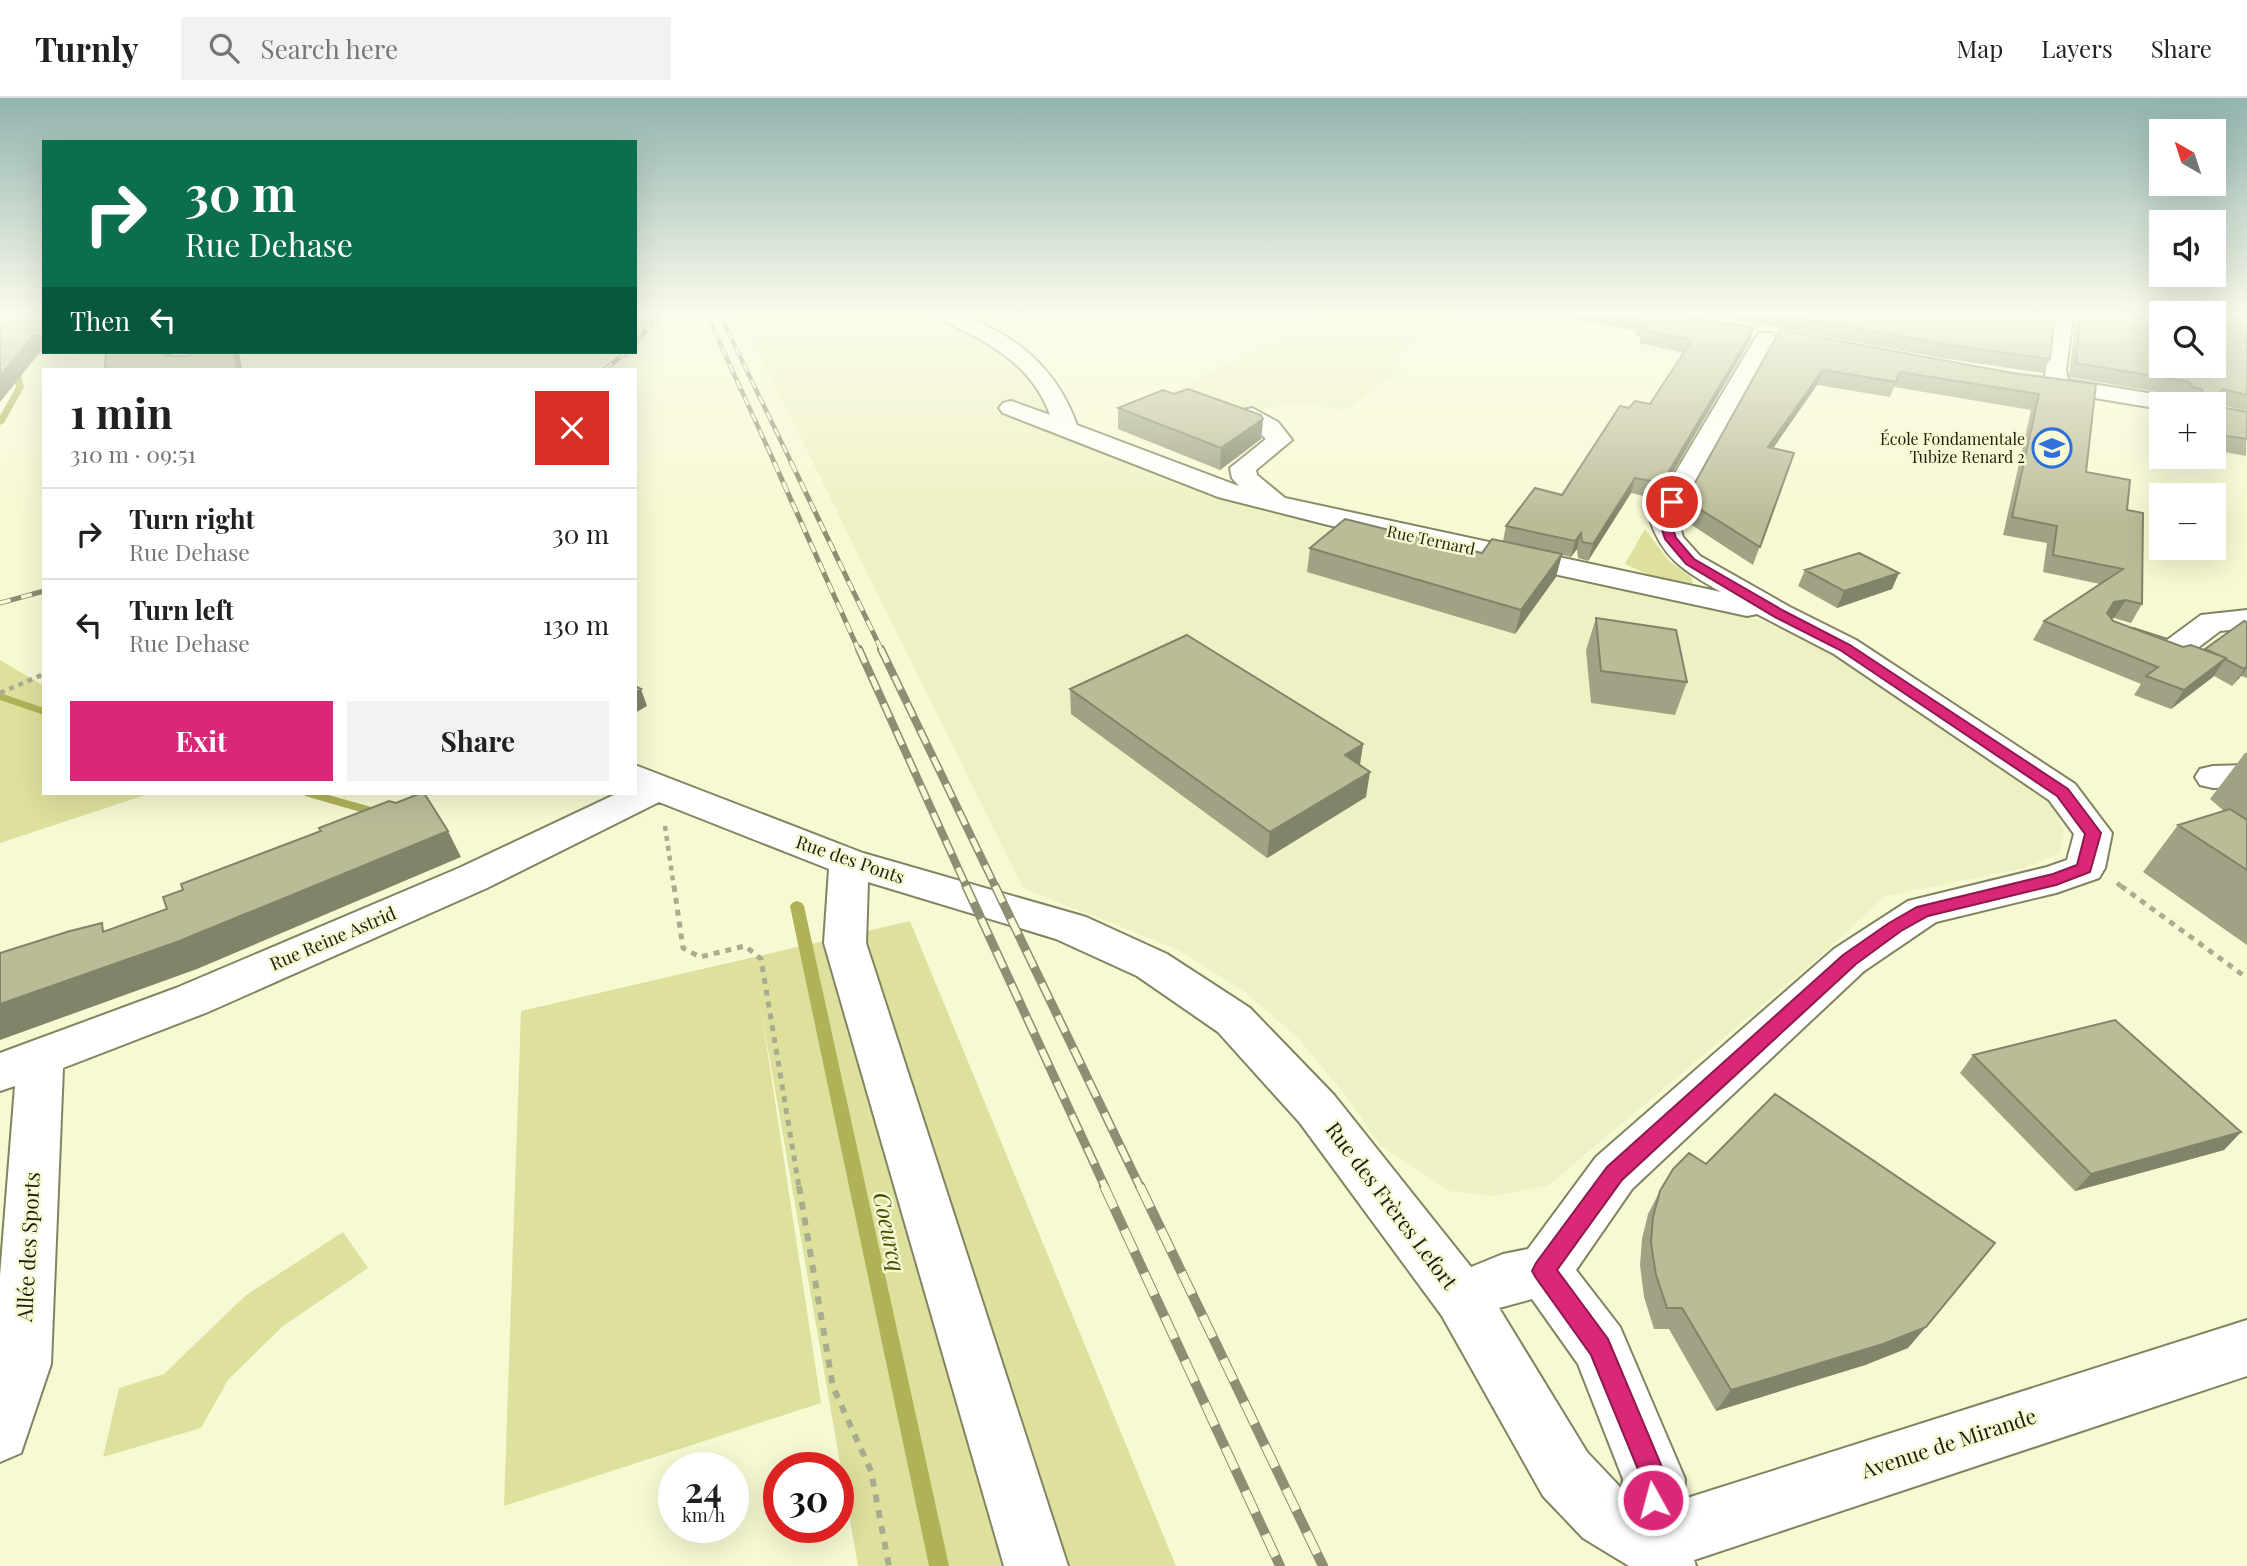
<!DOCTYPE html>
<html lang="en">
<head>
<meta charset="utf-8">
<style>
  body { margin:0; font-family:"Playfair Display",serif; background:#f2f2f2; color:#202124; height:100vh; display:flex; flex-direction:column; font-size:26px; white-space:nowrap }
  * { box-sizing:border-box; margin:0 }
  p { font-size:23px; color:#757577 }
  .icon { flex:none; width:38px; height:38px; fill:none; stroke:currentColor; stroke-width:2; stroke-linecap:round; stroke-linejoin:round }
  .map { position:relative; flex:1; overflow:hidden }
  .sheet { position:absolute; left:42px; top:270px; width:595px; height:427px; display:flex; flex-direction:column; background:#fff; border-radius:0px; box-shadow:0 7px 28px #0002 }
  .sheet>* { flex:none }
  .top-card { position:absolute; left:42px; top:42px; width:595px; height:214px; border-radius:0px; box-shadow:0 7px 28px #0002; background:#0b6e4f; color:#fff; overflow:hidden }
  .needle { width:46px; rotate:321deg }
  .controls { position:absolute; left:2149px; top:21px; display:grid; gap:14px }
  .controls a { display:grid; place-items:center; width:77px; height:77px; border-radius:0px; background:#fff; box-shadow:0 7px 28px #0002; font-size:35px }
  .speed { position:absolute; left:658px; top:1354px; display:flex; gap:14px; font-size:35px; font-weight:700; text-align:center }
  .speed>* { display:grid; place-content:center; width:91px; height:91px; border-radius:50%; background:#fff; box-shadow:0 7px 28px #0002; line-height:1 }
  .speed small { font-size:18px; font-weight:400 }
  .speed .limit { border:10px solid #d22; background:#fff; color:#111 }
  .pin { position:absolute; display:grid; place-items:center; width:60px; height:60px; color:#fff; margin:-30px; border:4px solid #fff; border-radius:50%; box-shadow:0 2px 7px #0007 }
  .me { position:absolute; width:77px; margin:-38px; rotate:353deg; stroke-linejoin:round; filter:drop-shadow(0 0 5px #0008) }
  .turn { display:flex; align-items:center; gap:24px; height:147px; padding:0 28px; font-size:32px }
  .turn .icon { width:91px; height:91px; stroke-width:2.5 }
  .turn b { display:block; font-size:49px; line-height:60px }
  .then { display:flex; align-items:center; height:66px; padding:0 28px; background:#0003; gap:14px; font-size:26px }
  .round { display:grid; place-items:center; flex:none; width:74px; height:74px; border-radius:0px; background:#f2f2f2 }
  .headline { display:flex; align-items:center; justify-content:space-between; height:119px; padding:0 28px }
  h1 { font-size:42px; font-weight:700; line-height:52px }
  .cta { display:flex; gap:14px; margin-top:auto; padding:14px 28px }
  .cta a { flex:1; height:80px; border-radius:0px; background:#db2777; color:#fff; font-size:28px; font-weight:700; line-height:80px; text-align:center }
  .cta a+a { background:#f2f2f2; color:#202124 }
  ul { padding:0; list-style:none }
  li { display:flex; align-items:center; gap:21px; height:91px; padding:0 28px; border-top:2px solid #e0e0e0 }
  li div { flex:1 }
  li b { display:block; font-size:26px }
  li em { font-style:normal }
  header { display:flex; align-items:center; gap:42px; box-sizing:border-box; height:98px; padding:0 35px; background:#fff; border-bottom:2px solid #e0e0e0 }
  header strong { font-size:33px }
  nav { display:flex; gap:38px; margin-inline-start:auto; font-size:24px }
  .search { width:490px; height:63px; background:#f2f2f2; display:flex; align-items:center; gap:18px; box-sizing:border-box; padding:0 24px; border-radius:0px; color:#757577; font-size:26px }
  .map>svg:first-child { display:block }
</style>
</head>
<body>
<header>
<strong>Turnly</strong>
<div class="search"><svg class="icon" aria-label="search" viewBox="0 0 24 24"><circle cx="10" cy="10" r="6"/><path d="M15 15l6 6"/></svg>Search here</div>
<nav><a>Map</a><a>Layers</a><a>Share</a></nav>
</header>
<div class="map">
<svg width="2247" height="1468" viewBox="0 0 2247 1468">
  <rect width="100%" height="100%" fill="#f7f9d3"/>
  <path fill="#eef1c3" d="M740,217H970L992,223L1051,284L1079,342L1211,398L1331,431L1717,507L1769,526L1822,549L2041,693L2055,713L2064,733L2060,755L2025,770L1884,798L1822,857L1549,1087L1494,1098L1449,1093L1380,1047L1347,999L1298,940L1245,894L1177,851L1023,790Z
    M1330,217H1446L1386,264L1402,270L1345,312L1299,305L1236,316L1166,297L1286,237L1299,239Z"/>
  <path fill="#dee19d" d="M1645,431L1669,463L1691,479L1693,485L1671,487L1625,466Z
    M0,562L44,588V695H151L0,745Z
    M910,823L1176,1468H858L761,911L821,1305L504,1408L521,913Z
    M343,1134L368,1170L283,1228L228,1282L201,1330L103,1359L119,1290L164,1276L245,1198Z"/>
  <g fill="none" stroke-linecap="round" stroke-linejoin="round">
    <path fill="#b0b258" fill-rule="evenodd" d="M0,244H8L15,250L24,289L4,325L0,327V318L16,289L9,251L5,247L0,248Z
      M0,595L44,610V617L0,602Z
      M303,695H321L382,712L384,715L378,719L305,698Z
      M797,803L802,805L804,808L949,1468H929L790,808L792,805Z"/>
    <g stroke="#828461" stroke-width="4">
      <path id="minor" d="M936,217C945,217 955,216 964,217C973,219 984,227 993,231C1034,253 1061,283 1077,327L1236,387L1239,388L1232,380L1230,370L1266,341L1240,317L1244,312L1252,310L1278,324L1292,342L1256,372L1257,377L1285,400L1721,494C1685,473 1662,461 1649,419L1756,239L1759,235H1773L1776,239L1677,419L1683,439L1700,458L1790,509L1856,542L2075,686L2112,735L2105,770L2099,780L2056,795L1936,824L1864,873L1632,1091L1576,1172L1620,1229L1685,1381L1684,1401L2247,1222V1278L1694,1462L1696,1468H1629L1583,1440L1543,1398L1442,1218L1300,1025L1218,934L1137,878L1056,841L868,784L866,845L1068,1468H1004L824,845L829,771L659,704L487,790L208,914L63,970L51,1266L21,1355L0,1364V1178L15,988L0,993V955L176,890L459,770L618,695H635V667L863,755L1086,819L1167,856L1250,910L1334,997L1471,1169L1503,1156L1528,1151L1596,1059L1834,851L1908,803L2047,769L2067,762L2074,736L2049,702L1834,556L1757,516L1747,518L1328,427L1218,399L1003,315L999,310L1003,305L1011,303L1050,317C1032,266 986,242 939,221ZM1532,1201L1578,1266L1623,1381L1622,1391L1587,1354L1499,1210Z
        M2053,217H2073L2066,272L2068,282L2172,299L2180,301L2184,306H2161V311L2035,290L2032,285L2035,280L2045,279Z
        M173,254H193L195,271H173Z
        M2247,512V530L2220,533L2182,562L2171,565L2122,547L2117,540L2122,533L2133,531L2167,542L2201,517Z
        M2247,667V689L2213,690L2200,687L2195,679L2200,671L2213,668Z"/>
    </g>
    <path stroke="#abac8f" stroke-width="4.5" stroke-dasharray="5 5" stroke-linecap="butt" d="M0,595L44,576
      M665,728L674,790
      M2117,785L2123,790"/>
    <path stroke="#abac8f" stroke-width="5" stroke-dasharray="6 6" stroke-linecap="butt" d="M674,788L683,850L700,859L745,848L761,861L799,1089
      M2121,788L2247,880"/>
    <path stroke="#abac8f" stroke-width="6" stroke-dasharray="8 8" stroke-linecap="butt" d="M799,1088L833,1289L871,1373L889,1468"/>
    <use href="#minor" fill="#fff" fill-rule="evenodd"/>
    <g stroke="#8d8e74" stroke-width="4.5">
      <path id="rail-far4" d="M707,217L775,366
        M720,217L792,366
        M635,246L659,217
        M605,271L627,254"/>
    </g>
    <g stroke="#8d8e74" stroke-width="5">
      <path id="rail-far3" d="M774,364L859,553
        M791,364L882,553
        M0,505L44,493"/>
    </g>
    <g stroke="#8d8e74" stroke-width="8">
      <path id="rail-far2" d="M859,551L967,790
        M881,551L996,790"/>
    </g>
    <g stroke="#8d8e74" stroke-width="9">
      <path id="rail-far1" d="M966,788L1105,1089
        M995,788L1140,1089"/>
    </g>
    <g stroke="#8d8e74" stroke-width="10">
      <path id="rail" d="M1104,1088L1280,1468
        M1140,1088L1323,1468"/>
    </g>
    <use href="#rail-far4" stroke="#f7f9d3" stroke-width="2.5" stroke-dasharray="9" stroke-linecap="butt"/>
    <use href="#rail-far3" stroke="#f7f9d3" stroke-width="3.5" stroke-dasharray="11" stroke-linecap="butt"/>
    <use href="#rail-far2" stroke="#f7f9d3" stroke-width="5" stroke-dasharray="15" stroke-linecap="butt"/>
    <use href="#rail-far1" stroke="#f7f9d3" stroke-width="6" stroke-dasharray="18" stroke-linecap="butt"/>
    <use href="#rail" stroke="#f7f9d3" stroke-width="8" stroke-dasharray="24" stroke-linecap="butt"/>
  </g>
  <path fill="#a0a283" d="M1550,217H2055L2050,261L2043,275L1942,260L1736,222L1679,218L1754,230L1750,243L1657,401L1631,395L1588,463L1578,460L1577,451L1571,459L1562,457L1556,479L1515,536L1307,474L1310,450L1482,455L1503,443L1506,428L1562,397L1629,310L1650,306L1684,255L1639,245L1641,239L1636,238L1637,233Z
    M2076,217H2247V313L2221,307V309L2247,314L2246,358L2214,352V306H2194V305L2185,303L2180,298L2069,279Z
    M1780,232L2012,275L2096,286L2086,374L2127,412L2142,506L2131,525L2114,520L2112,521L2113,523L2183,549L2204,552L2247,524V580L2241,578L2232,588L2214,578L2171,611L2134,597L2141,586L2033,542L2044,523L2100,486L2043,474L2047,445L2003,437L2031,312L1894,289L1890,299L1817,287L1773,350L1794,355L1753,467L1684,422L1689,407H1687L1692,390Z
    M1174,296L1263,321L1261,341L1220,372L1118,331V310Z
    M1805,472L1892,491L1837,510L1798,488Z
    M1596,520L1687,584L1675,617L1591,605L1586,552Z
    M1070,591L1363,646L1360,667L1366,699L1267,760L1071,616Z
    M2245,655H2247V847L2143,774L2178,727L2224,713L2210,701Z
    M1973,957L2241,1034L2224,1052L2075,1093L1960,975Z
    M1660,1093L1908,1250L1865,1267L1716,1313L1669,1231H1654L1644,1199L1640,1167L1642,1141L1648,1116Z"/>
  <path fill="#82846a" d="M1754,230L1750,243L1657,401L1662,385Z
    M44,237V252L41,253L0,304V278L33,238Z
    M164,254H171V271L164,258Z
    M234,254H239L242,271H237Z
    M1823,272L1817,287L1763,365L1768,349Z
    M1263,321L1261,341L1220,372L1221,350Z
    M1635,380L1631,395L1588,463L1593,446Z
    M1581,435L1577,451L1571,459L1575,443Z
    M1562,456L1556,479L1515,536L1521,512Z
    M1899,475L1892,491L1837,510L1844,493Z
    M2126,502L2114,520L2103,522L2114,504Z
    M2226,560L2213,579L2171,611L2184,592Z
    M2247,568V570L2241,578L2232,588Z
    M641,591L647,608L635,615V594Z
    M1363,646L1359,672L1345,657Z
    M1370,674L1366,699L1267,760L1270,734Z
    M448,733L461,759L197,871L0,942V906Z
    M2241,1034L2224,1052L2075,1093L2091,1076Z
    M1926,1229L1908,1250L1865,1267L1716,1313L1731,1292Z"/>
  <path fill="#babc98" stroke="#82846a" stroke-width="2" d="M0,217H44V237L33,238L0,278Z
    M1624,217H1675L1754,230L1662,385L1635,380L1593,446L1582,444L1581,435L1575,443L1506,428L1535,390L1562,397L1620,308L1629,310L1635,303L1650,306L1692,242L1643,232L1648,226L1640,225L1643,221Z
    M1785,217H2055L2050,261L1948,247Z
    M2081,217H2161V268H2214V217H2247V297L2223,291L2220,294L2221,309L2247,314V341L2214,336V306H2206L2202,291L2193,289L2189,284L2076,265Z
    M1780,232L2012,275L2096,286L2086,374L2130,382L2127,412L2143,415L2142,506L2126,502L2114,504L2107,515L2113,523L2183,549L2191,547L2226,560L2184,592L2146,578L2158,569L2044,523L2123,471L2053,457L2057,428L2012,419L2039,296L1900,274L1896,284L1823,272L1768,349L1794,355L1760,449L1690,405L1697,391L1692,390Z
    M106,254H164V258H190L189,254H234L237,271H105Z
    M1188,291L1261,317L1263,321L1221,350L1118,310L1163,292L1174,296Z
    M1345,421L1482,455L1492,441L1562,456L1521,512L1310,450Z
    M1859,455L1899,475L1844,493L1805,472Z
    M1596,520L1676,532L1687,584L1601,573Z
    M2244,523L2247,524V568L2244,571L2225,561L2226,560L2205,551Z
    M1187,537L1363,646L1345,657L1370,674L1270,734L1070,591Z
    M635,588L641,591L635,594Z
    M421,695H424L448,733L177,844L0,906V855L70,833L102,825L103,834L167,811L163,799L183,792L181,786L321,733L319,730L389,703L396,705Z
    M2230,711L2247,722V772L2178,727Z
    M2115,922L2241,1034L2091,1076L1973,957Z
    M1775,996L1995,1145L1926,1229L1883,1246L1731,1292L1682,1210H1667L1656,1177L1651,1145L1653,1119L1660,1093L1673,1071L1689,1055L1706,1066Z"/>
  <linearGradient id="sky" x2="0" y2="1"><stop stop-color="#91b3ae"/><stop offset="0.51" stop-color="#fbfceb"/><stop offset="1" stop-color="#fbfceb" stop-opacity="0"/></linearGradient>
  <rect width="2247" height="423" fill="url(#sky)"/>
  <path fill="#db2777" stroke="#8e194d" stroke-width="2" d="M1672,401L1677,404L1669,419L1676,440L1694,461L1784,513L1850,547L2068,691L2101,735L2090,774L2056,787L1928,818L1901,833L1856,866L1622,1082L1557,1172L1608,1241L1667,1381L1666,1402L1662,1411L1653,1415L1644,1411L1640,1402L1642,1381L1591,1257L1536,1180L1532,1173L1536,1165L1607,1069L1843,857L1889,825L1917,809L2053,776L2077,767L2085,736L2057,698L1840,552L1775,519L1686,466L1665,441L1658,419L1668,402Z"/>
  <defs>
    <g id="school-ring" transform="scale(2.0125)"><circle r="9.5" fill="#f7f9d3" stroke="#2f70dd" stroke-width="1.5"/><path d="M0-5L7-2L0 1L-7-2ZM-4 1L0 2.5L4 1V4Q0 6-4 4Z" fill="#2f70dd"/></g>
  </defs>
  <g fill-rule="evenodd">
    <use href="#school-ring" x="2052" y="350"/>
  </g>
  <g text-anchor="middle" stroke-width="5" stroke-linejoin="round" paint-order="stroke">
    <g font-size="16" fill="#1d1e10" stroke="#f7f9d3" text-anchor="end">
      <text x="2025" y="347">École Fondamentale<tspan x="2025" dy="18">Tubize Renard 2</tspan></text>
    </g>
    <g font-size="16" fill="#1d1e10" stroke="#f7f9d3">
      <text transform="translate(1431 442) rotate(12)" y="6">Rue Ternard</text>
    </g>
    <g font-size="18" fill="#1d1e10" stroke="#f7f9d3">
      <text transform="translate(850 762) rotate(19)" y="6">Rue des Ponts</text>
      <text transform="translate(333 841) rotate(-23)" y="6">Rue Reine Astrid</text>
    </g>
    <g font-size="21" fill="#1d1e10" stroke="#f7f9d3">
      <text transform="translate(1391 1108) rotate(53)" y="7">Rue des Frères Lefort</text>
      <text transform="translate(29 1149) rotate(-87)" y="7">Allée des Sports</text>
      <text transform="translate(1949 1346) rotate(-18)" y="7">Avenue de Mirande</text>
    </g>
    <g font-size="23" font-style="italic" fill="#494a00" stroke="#f7f9d3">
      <text transform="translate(889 1134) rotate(78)" y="8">Coeurcq</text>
    </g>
  </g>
</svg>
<div class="controls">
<a><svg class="needle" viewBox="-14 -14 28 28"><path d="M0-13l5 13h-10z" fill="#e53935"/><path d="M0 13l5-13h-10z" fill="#757577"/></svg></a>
<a><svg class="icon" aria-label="sound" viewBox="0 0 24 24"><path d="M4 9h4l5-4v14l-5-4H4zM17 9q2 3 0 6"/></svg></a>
<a><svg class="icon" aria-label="search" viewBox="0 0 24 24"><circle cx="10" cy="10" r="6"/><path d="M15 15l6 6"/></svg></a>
<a>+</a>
<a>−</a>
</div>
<div class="speed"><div>24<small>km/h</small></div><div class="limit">30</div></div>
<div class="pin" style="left:1672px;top:404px;background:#d93025"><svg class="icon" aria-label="arrive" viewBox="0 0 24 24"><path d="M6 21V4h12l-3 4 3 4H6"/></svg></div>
<svg class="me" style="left:1653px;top:1402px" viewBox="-20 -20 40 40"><circle r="17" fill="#db2777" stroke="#fff" stroke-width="3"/><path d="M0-11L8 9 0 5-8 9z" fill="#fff"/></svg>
<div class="top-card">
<div class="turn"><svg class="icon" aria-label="right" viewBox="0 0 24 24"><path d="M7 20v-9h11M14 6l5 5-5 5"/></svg><div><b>30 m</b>Rue Dehase</div></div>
<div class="then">Then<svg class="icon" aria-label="left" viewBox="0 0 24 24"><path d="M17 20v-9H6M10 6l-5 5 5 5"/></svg></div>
</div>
<section class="sheet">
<div class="headline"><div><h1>1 min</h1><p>310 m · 09:51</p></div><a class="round" style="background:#d93025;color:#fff"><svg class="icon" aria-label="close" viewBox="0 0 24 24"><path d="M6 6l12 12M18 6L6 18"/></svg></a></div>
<ul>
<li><svg class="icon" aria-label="right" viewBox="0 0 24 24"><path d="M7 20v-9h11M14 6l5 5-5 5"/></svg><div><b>Turn right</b><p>Rue Dehase</p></div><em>30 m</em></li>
<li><svg class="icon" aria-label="left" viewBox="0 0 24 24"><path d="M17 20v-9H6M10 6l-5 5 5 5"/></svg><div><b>Turn left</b><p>Rue Dehase</p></div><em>130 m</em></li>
</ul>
<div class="cta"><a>Exit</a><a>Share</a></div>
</section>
</div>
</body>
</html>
